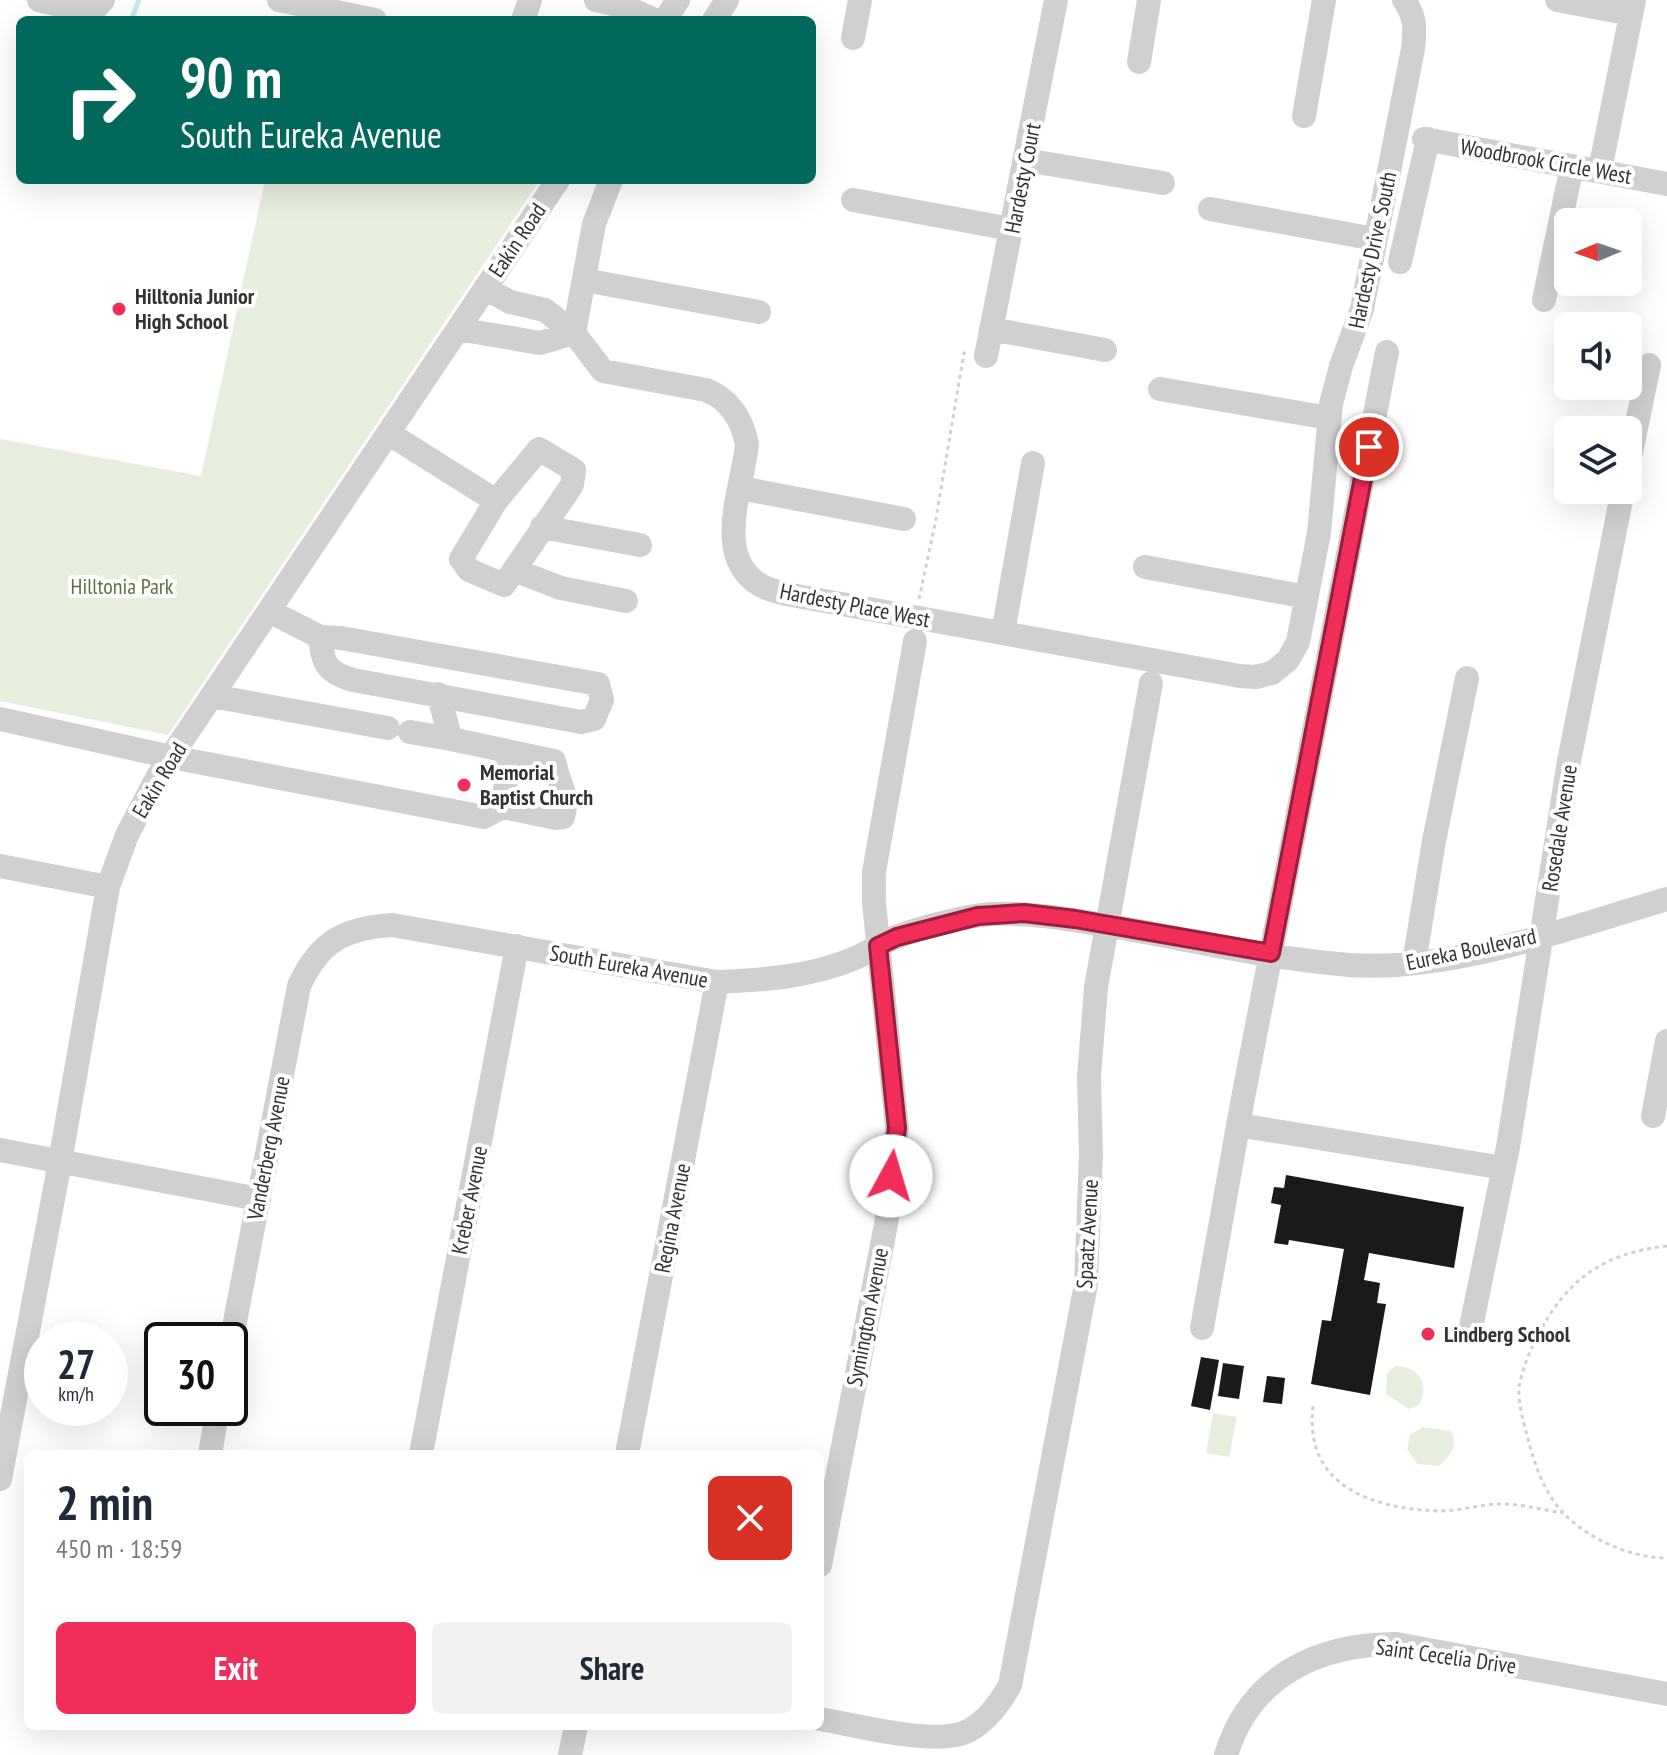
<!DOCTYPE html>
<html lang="en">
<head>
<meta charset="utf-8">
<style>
  body { margin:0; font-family:"PT Sans Narrow",sans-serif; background:#f2f2f3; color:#1f2937; height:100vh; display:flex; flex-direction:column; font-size:30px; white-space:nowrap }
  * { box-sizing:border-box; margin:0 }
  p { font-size:26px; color:#747a83 }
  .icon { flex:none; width:44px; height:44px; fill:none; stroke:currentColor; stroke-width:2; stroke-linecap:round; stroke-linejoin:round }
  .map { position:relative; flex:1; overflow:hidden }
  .side { position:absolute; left:24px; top:1450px; width:800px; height:280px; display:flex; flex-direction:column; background:#fff; border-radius:12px; box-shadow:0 8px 32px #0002 }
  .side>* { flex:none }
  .guide { position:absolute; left:16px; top:16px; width:800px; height:168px; border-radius:12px; box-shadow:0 8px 32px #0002; background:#00695c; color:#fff; overflow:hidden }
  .needle { width:52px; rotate:268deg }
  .controls { position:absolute; left:1554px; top:208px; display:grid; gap:16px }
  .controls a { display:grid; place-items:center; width:88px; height:88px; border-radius:12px; background:#fff; box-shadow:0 8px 32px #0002; font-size:40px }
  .speed { position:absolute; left:24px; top:1322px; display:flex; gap:16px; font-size:40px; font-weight:700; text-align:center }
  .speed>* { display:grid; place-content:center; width:104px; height:104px; border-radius:50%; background:#fff; box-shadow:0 8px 32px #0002; line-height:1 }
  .speed small { font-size:20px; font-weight:400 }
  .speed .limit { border:4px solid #111; border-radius:12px; background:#fff; color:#111 }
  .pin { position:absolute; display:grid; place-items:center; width:68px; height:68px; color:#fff; margin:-34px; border:4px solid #fff; border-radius:50%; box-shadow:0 2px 8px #0007 }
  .me { position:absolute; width:88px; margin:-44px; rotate:6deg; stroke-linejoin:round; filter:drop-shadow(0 0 6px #0008) }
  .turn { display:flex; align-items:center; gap:28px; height:168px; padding:0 32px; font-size:36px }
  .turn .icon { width:104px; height:104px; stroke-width:2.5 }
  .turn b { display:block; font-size:56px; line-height:68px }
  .round { display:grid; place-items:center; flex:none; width:84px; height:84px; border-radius:12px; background:#f2f2f3 }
  .summary { display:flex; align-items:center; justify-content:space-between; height:136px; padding:0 32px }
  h1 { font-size:48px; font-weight:700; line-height:60px }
  .button { display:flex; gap:16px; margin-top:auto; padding:16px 32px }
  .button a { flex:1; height:92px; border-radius:12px; background:#f12d59; color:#fff; font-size:32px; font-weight:700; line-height:92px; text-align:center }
  .button a+a { background:#f2f2f3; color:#1f2937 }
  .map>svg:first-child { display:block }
</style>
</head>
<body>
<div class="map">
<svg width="1667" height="1755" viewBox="0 0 1667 1755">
  <rect width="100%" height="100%" fill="#fff"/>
  <path fill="#e8eede" d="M265,180H540L168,735L0,701V439L201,476Z
    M1395,1366C1419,1366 1430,1384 1419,1405L1409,1409L1386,1394L1387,1373Z
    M1213,1413L1237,1417L1229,1457L1206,1453Z
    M1423,1427L1451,1431C1459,1447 1450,1455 1439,1466L1417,1464L1407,1449L1410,1435Z"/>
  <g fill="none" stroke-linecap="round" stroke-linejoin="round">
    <path stroke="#cde7f0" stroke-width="5" d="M131,20L139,0"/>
  </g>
  <path fill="#1a1a1a" d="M1286,1175L1464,1207L1454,1268L1369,1253L1364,1280L1380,1283L1377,1303L1386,1304L1370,1395L1311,1384L1322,1320L1331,1321L1344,1249L1289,1240L1288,1245L1274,1243L1281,1205L1271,1203L1274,1187L1284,1188Z
    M1201,1357L1219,1360L1210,1410L1191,1406Z
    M1223,1363L1244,1366L1239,1399L1218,1396Z
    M1267,1376L1285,1378L1282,1404L1263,1402Z"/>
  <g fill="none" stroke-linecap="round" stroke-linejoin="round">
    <path stroke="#d0d0d0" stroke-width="3" stroke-dasharray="4 4" stroke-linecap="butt" d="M919,599L935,524L964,353H966
      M1667,1246C1604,1253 1567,1279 1538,1335C1530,1350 1522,1370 1519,1387C1518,1402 1523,1421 1527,1435C1533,1459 1542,1488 1559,1508C1583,1537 1629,1558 1667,1558
      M1313,1406C1303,1487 1374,1509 1440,1511C1460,1511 1481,1504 1501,1504C1522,1504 1543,1510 1563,1513"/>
    <path stroke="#d0d0d0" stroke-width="24" d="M39,0L87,12L95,9L103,0
      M279,0L375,20
      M596,0L626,7L654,20
      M1557,0L1631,14
      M523,20L530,0
      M665,20L678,0
      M714,20L727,0
      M853,38L860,0
      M1139,62L1149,0
      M1304,116L1324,0
      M1424,139L1667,184
      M1025,160L1163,183
      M1600,170L1634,0
      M853,200L1011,229
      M1210,209L1375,239
      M1400,262L1428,139
      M584,280L759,312
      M485,288L510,302L545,310L574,333L603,371L706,390C731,400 742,420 747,444C743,488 711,558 762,586C769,590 779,592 786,594L1240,676L1256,677L1272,673L1288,660L1298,642L1319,533L1331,404L1341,366L1362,309L1413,49C1415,29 1416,17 1404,0
      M1544,300L1572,166
      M458,329L540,343L574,333
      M991,329L1105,350
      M574,333L594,224L611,180
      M986,356L1056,0
      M1160,389L1329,418
      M388,433L496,501
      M539,449L574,470L572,485L504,585L469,570L461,559L496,501Z
      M1628,467L1649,365
      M740,488L904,519
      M542,527L640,545
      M1145,567L1307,597
      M514,570L561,588L626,601
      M269,611L320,637L341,638L598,684L602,700L594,719L581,722L353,680C326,672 323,664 320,637
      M1003,633L1033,463
      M438,694L451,739L554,761C558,782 570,796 563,817L556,818L503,807L509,752
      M212,696L388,728
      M0,719L171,757L484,817L503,807
      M410,732L451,739
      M0,866L108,887
      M1414,963L1434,841L1467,678
      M1653,1116L1667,1041
      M1238,1125L1504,1168
      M0,1150L259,1199
      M1202,1328L1243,1098L1387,352
      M1470,1332L1508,1147L1569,761L1623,490
      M230,1348L299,986C319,942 344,928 392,925L717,982C764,980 809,977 853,959C868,953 881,943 896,937C919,928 966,916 990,914C1033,912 1074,920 1116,927C1192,940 1272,959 1349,965C1453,972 1567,928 1667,899
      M210,1454L218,1408
      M421,1454L517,946
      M627,1454L717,982
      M0,1479L60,1162L108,887L127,835L158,776L558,180
      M820,1565L886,1224L897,1128L874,903V872L915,641
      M820,1719C856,1725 937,1747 968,1731C987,1721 1000,1703 1010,1685L1086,1284L1091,1155L1089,1077L1096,987L1151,683
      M570,1755L576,1726
      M1226,1755C1250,1676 1318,1644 1396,1644L1667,1694"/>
  </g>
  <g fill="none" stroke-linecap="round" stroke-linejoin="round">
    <g stroke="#9d1d3a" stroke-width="20">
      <path id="route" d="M891,1176L897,1128L878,946L897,937L978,916L1024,913L1075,919L1271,953L1369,447"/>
    </g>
    <use href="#route" stroke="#f12d59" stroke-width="14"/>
  </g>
  <g fill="#f12d59" stroke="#fff" stroke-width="3">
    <circle cx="119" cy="309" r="8"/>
    <circle cx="464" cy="785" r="8"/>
    <circle cx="1428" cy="1334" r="8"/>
  </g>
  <g text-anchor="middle" stroke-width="8" stroke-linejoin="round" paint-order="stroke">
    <g font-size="22" fill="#333" stroke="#fff">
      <text transform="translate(1546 161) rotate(10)" y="8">Woodbrook Circle West</text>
      <text transform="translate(1022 178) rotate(-79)" y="8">Hardesty Court</text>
      <text transform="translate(517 240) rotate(-56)" y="8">Eakin Road</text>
      <text transform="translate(1372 250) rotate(-78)" y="8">Hardesty Drive South</text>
      <text transform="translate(855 605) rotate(11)" y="8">Hardesty Place West</text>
      <text transform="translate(159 780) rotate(-59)" y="8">Eakin Road</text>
      <text transform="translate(1559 828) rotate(-81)" y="8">Rosedale Avenue</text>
      <text transform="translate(1471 949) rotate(-12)" y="8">Eureka Boulevard</text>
      <text transform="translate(629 966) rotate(10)" y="8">South Eureka Avenue</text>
      <text transform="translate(268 1148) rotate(-79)" y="8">Vanderberg Avenue</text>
      <text transform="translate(469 1200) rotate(-79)" y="8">Kreber Avenue</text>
      <text transform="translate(672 1218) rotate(-79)" y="8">Regina Avenue</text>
      <text transform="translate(1087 1234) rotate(-87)" y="8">Spaatz Avenue</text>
      <text transform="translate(867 1317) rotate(-79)" y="8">Symington Avenue</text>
      <text transform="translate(1446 1656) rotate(8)" y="8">Saint Cecelia Drive</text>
    </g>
    <g font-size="22" font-weight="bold" fill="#333" stroke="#fff" text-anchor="start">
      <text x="135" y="304">Hilltonia Junior<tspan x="135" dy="25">High School</tspan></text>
      <text x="480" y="780">Memorial<tspan x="480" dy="25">Baptist Church</tspan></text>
      <text x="1444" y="1342">Lindberg School</text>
    </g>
    <g font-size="22" fill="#5e733c" stroke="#fff">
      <text x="122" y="594">Hilltonia Park</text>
    </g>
  </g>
</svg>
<div class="controls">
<a><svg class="needle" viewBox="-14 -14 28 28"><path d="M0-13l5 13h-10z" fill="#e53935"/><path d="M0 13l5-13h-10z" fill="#747a83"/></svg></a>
<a><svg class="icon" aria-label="sound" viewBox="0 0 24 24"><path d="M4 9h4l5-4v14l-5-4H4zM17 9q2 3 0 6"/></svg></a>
<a><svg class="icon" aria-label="layers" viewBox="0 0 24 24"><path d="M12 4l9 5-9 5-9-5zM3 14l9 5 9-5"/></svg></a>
</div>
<div class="speed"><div>27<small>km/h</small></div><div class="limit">30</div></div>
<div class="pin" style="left:1369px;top:447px;background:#d93025"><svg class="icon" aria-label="arrive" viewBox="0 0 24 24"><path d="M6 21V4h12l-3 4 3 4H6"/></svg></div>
<svg class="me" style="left:891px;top:1176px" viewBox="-20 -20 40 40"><circle r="19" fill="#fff"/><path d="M0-13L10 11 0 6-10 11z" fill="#f12d59"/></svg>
<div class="guide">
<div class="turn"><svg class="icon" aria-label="right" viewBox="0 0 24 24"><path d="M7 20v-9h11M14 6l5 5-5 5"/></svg><div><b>90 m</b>South Eureka Avenue</div></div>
</div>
<section class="side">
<div class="summary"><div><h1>2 min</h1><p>450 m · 18:59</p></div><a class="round" style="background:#d93025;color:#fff"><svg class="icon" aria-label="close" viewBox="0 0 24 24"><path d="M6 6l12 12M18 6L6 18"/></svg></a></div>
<div class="button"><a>Exit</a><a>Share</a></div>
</section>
</div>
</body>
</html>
